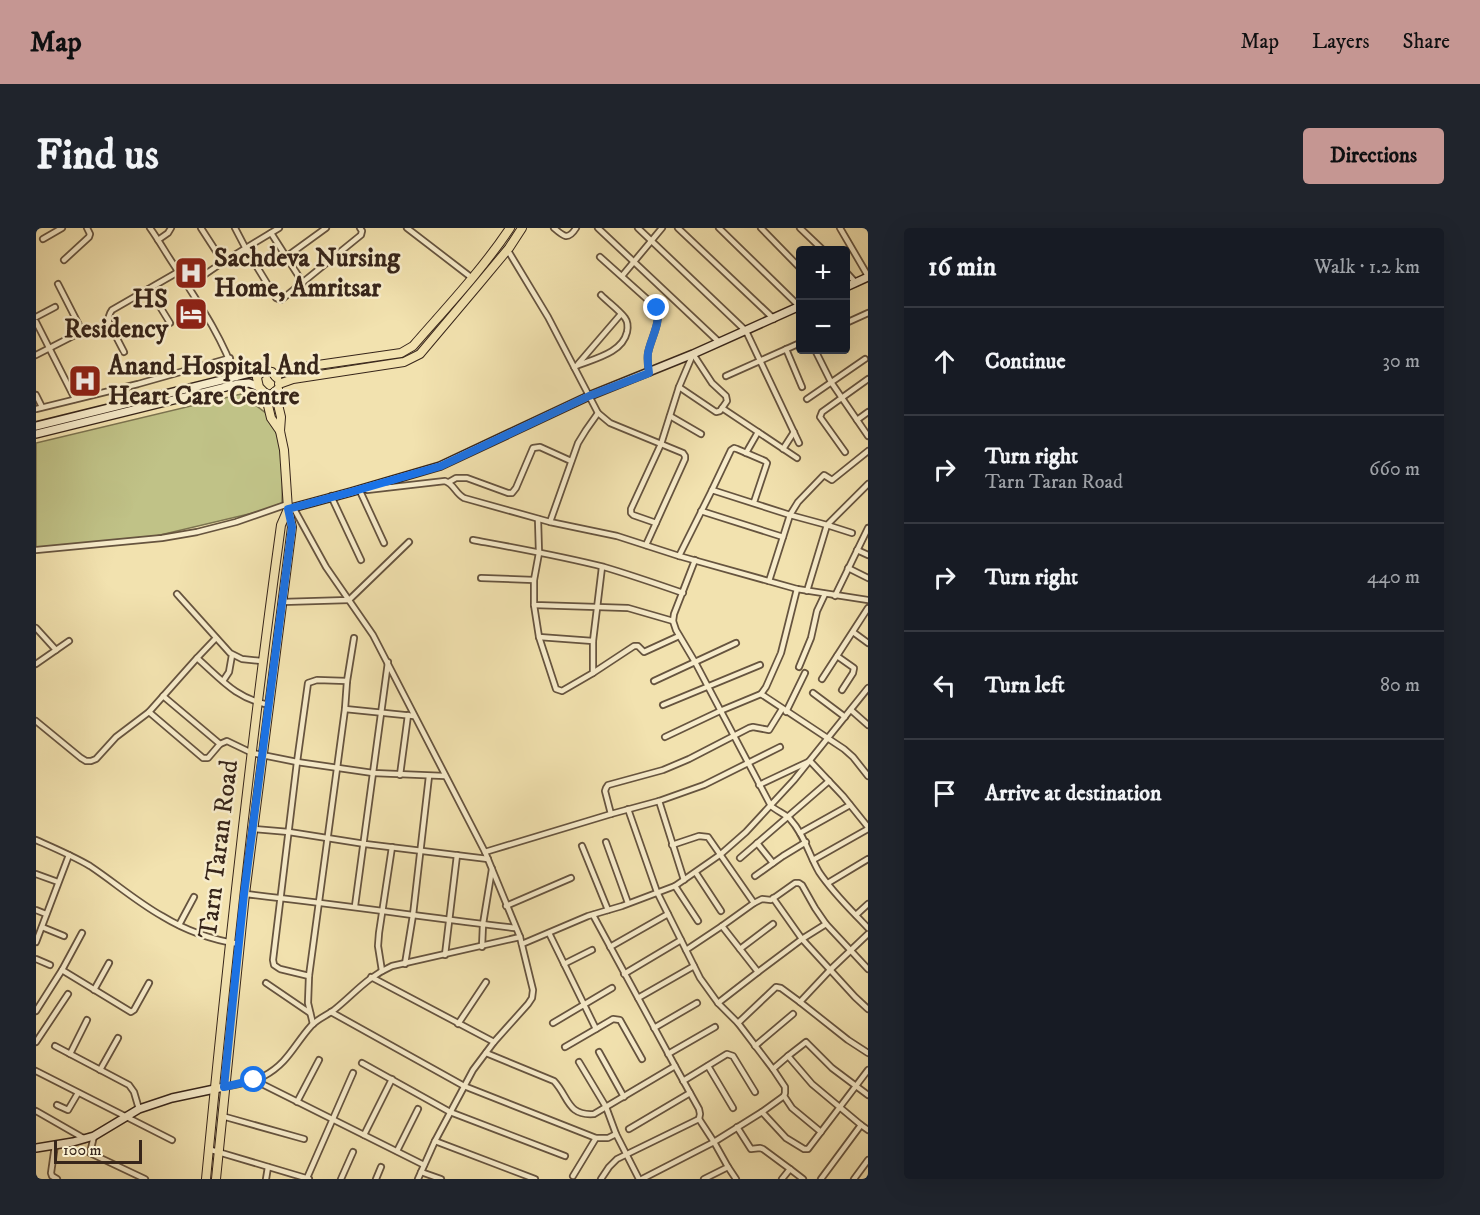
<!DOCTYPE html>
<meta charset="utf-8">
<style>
:root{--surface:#171b24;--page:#20242c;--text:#f1f3f6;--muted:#9ea1a6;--line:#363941;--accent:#c59692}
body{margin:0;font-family:"IM FELL DW Pica",serif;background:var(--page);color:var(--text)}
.controls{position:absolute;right:18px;top:18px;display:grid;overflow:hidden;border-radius:6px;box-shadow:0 6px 24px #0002}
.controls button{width:54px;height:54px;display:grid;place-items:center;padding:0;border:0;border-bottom:2px solid var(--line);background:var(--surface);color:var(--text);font:30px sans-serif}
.scale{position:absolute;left:18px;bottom:15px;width:88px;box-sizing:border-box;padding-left:6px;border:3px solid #37251a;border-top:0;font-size:16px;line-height:21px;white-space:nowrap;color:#37251a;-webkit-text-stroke:4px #f7eccb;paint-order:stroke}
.stop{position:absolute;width:18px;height:18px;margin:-14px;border:4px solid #1a73e8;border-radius:50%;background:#fff}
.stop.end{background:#1a73e8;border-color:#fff;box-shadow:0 2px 6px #0008}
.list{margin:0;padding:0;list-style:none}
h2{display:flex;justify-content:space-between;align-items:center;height:78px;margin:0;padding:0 24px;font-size:26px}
h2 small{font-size:20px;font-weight:400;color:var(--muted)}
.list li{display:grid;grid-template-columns:39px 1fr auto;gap:18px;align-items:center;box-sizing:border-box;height:108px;padding:0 24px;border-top:2px solid var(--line)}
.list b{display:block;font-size:22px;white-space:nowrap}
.list p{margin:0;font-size:20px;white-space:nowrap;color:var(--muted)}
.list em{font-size:20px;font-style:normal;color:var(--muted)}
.icon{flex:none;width:33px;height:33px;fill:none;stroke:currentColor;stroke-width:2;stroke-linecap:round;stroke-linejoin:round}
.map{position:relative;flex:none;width:832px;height:951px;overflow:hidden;border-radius:6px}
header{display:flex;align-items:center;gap:36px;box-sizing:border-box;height:84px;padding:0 30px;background:var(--accent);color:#111}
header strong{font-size:28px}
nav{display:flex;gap:33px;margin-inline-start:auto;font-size:21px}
.intro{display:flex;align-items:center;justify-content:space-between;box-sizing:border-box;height:144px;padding:0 36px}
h1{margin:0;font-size:42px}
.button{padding:15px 27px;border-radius:6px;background:var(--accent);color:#111;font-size:21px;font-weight:700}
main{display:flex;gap:36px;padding:0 36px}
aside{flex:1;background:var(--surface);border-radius:6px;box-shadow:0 6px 24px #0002}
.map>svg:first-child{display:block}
</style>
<header>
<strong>Map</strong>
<nav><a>Map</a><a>Layers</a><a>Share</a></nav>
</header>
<div class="intro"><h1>Find us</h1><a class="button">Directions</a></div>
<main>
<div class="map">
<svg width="832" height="951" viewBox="0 0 832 951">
<rect width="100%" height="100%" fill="#f2e2af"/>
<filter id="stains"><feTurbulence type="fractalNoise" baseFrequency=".00333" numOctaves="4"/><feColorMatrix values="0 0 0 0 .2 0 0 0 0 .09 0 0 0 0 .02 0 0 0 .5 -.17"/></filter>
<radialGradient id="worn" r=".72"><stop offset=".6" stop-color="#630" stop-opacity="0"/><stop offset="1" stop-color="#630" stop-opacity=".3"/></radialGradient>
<path fill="#c0c287" stroke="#7c7450" stroke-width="1.5" d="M205,166L235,189L247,220L246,278L120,308L0,322V215Z"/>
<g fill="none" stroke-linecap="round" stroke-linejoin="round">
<g stroke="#66543f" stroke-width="8">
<g id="street">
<path d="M114,0C124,14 132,29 142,43C164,77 187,111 200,150"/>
<path d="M165,0L187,34"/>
<path d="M199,0L210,21L240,70L245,72L325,7L326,3L324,0"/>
<path d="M371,0L436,50"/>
<path d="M518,0C527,8 532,13 540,0"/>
<path d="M562,0L683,114"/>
<path d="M602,0L710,103L763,215"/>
<path d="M642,0L738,91"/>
<path d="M683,0L763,78L764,83"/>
<path d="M725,0L764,40"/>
<path d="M764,0L787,22"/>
<path d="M804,0L832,48"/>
<path d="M235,5L267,55"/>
<path d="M7,11L26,0"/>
<path d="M122,12L132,5L135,0"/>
<path d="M471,21L512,89L562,185L574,195L647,225L649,228V231L610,317"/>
<path d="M250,29L290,0"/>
<path d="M564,29L621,80C625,95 615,110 612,125C611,132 612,138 613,145"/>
<path d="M28,32L53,9L54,6L51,0"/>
<path d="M810,44L820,55"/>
<path d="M586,48L626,0"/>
<path d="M152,58L187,34L243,0"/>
<path d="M113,61L134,95"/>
<path d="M0,89L19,79"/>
<path d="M0,94L39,171"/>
<path d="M810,95L832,85"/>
<path d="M750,121L766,159"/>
<path d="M779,122L795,154L832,208"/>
<path d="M88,124L73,95C72,90 73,86 76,82L142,44"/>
<path d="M0,127L41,106L43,104L44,99L22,56"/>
<path d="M542,136L585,86"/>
<path d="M538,139C556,131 586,126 591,104C592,99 592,94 589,90C583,82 573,75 565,67"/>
<path d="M690,148L764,115"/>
<path d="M643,159L680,184L684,183L691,173L690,168L676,155L657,126"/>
<path d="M0,167L6,179"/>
<path d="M771,171L829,131"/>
<path d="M686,180L761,230"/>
<path d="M0,181L102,156L194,130"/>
<path d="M634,188L665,206"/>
<path d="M821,192L832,184"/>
<path d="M747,221L758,204"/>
<path d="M809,224L784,189L786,184L832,151"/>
<path d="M710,225L722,204"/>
<path d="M413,254L420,250H431L472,265H476L480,260L497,220L504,219L535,233"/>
<path d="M331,262L409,253C418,256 419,265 428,270L514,294L581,308L643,328L761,361L832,372"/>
<path d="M676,262L695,222L698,220L701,221L729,233L731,235L718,274"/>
<path d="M324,263L348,315"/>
<path d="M295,268L325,332"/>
<path d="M257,279L290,339L337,407L449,624L484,709L497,762L496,770L492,776L458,814L437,842L399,913L382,951"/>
<path d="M665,283L747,309"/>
<path d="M502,291L503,325L498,352V377L592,380L637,393"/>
<path d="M514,294L542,215L550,202L562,185"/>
<path d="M620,295L597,287L595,285V281L625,216L643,159L657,126"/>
<path d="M437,312C480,320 525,328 568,339C595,347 621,356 647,365"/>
<path d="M0,322L126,310L161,304L200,294L252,276"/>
<path d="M821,322L832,327"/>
<path d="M643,328L676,262L754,287L791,297L832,256"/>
<path d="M659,332L638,386L637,393L640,402L659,434L735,578C741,583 749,586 754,591C768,606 773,627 783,644C797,665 815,682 832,700"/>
<path d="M812,340L832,350"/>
<path d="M445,350L498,352"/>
<path d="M733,353L754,287L762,274L787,248L788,247L796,252L832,223"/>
<path d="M771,363L791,297L816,305"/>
<path d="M141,366L194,425L206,431L226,433"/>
<path d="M799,368L832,300"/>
<path d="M246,374L313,372L373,314"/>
<path d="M498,377L503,409L520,461L526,463L557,445V413L566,339"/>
<path d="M0,400L20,422"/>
<path d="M817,404L832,415"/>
<path d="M503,409L557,413"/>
<path d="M801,428L818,440L817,445L806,462"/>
<path d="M161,430L180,410"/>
<path d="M0,436L33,413"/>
<path d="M763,439L775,410L781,383L789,366"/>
<path d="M557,445L598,418H602L608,424L643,408"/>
<path d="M786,451L832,380"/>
<path d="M187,453L193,444L196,427"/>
<path d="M618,453L700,415"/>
<path d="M777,465L809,489"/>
<path d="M725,466L808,521L817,529L832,548"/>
<path d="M127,468L184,516L191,513L216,525L261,534L337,545L409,548"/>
<path d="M627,477L724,437"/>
<path d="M309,481L378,488"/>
<path d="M815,482L832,497"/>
<path d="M113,484L167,530H172L184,516"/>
<path d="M750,484L769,445"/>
<path d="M0,493L45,530L50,533H55L60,531L80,509L113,484L161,430C185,451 199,470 233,477"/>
<path d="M629,509L684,483L725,466L730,459L745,425L761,361"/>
<path d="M364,547L372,487"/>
<path d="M723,557L774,533L807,568L832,599"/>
<path d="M623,573L648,652"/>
<path d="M592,581L621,664L664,750L682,775L702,795L737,841L749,859V865L748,868L756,880L785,904"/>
<path d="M575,586L623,573L668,557L744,519"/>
<path d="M217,601L253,604L329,616L452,631"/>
<path d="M764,605L814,577"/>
<path d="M0,612C18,620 37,628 54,638C78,654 101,674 126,688C149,702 177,712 203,716"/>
<path d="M570,614L592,675"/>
<path d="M721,615L737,635"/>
<path d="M636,617L663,608L672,609L718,675L686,698L722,744L766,711L790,696L832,741"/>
<path d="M546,618L572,682"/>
<path d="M449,624L575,586L569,563L570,560L572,557L627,542L653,531L713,500L717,499L733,502L746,481"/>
<path d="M704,630L793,553"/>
<path d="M777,632L832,601"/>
<path d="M660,645L685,683"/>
<path d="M0,646L22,654"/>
<path d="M719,648L747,628L770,614"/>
<path d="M792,655L832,631"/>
<path d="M639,658L662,693"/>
<path d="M209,666C299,676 389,689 479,700"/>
<path d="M737,670L766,711L819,769L832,781"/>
<path d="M718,675L726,671L735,672L759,655H763L766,657L779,680L790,696"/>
<path d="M319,678L352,434"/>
<path d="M470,678L535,650"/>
<path d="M0,682L10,686"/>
<path d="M820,687L832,676"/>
<path d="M143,697L158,669"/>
<path d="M6,699L28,708"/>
<path d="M513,705L560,801L577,791L584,792L606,831"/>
<path d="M832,706L794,742L764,774L812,812L832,825"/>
<path d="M0,714L33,627"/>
<path d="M486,716L552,688L586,678L639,658L685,626L710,604L758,552L832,460"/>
<path d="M446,719L447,696L456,641"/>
<path d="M574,719L632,686"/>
<path d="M704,721L737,696"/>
<path d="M650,722L686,698"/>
<path d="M409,727L421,627"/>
<path d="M0,731L14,737"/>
<path d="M369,736L377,687L393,548"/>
<path d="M528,736L556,722"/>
<path d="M26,742L95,784L98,782L113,755"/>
<path d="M346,743L342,718L343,705L356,619"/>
<path d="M588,746L645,712"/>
<path d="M273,748L244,741L238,737L237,732L261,534L272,455L281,452L311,453"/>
<path d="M335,749L458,814"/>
<path d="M230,755L274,785"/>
<path d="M58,762L73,735"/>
<path d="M602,770L658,738"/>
<path d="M682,775L722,744"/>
<path d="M0,783L26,742L46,705"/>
<path d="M295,784L428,858L560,910"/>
<path d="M517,795L576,760"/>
<path d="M702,795L740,759L745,760L764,774"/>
<path d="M277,796L272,775L273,748L309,481L311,453L318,410"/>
<path d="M422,796L450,754"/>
<path d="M618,800L661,775"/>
<path d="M0,814L32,766"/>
<path d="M19,818L93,857L98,864L103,881"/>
<path d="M719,818L757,786"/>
<path d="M529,819L560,801"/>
<path d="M563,824L588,869"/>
<path d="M450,825L518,853C533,869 531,888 558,886L639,838L557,687"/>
<path d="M34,826L51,792"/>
<path d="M632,826L679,799"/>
<path d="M752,828L770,814L796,840L832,867"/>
<path d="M543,834L570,879L580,906L603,951"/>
<path d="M326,835L414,884L529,928"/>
<path d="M639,838L663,881L664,886L663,891L678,914L726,884L750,910L768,921H772L832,842"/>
<path d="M672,838L697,880"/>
<path d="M737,841L752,828L776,856L825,897L785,951"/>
<path d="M64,842L82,810"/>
<path d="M0,843L136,912"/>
<path d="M218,852L388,937"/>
<path d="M647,853L691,826L697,828L719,864"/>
<path d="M188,859C202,856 216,855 228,848C252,835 258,817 275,798C281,791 290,788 298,782C318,766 331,749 356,738L484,709"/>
<path d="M261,874L283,832"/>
<path d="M21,877L32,882L42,865"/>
<path d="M0,883L49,911"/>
<path d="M726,884L748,868"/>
<path d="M186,888L268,911"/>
<path d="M825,897L832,902"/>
<path d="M701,899L715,921L724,920L727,921L754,941"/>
<path d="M593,901L654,865"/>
<path d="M328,907L356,851"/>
<path d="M58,908L54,925L109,951"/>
<path d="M399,913L499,951"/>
<path d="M19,917L15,945L16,948L21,951"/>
<path d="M172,921L273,951"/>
<path d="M361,923L382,881"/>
<path d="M692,939L700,951"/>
<path d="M385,944L405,951"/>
<path d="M537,948L560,910H572L580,906"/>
<path d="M271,950L317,845"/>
<path d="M230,951L232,939"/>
<path d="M305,951L317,924"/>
<path d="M340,951L345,939"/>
<path d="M565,951L573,939L581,931L663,891"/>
<path d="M606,951L678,914L692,939L668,951"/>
<path d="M746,951L754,941L767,951"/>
<path d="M818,951L832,932"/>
</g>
</g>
<g stroke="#37251a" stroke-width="10">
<g id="secondary">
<path d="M810,59L832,49"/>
<path d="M0,198L214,145L223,146"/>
<path d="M0,206L202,156L213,155L223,159"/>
<path d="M252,281L315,264L404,238L553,168L657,126L764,78"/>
<path d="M0,920L37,914L58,908L103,881L136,870L188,859"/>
</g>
</g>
<g stroke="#37251a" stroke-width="10">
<g id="primary">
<path d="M239,148L254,141L365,125L377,118C410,80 446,42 474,0"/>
<path d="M241,150L236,144L229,143L223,146L221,150L223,159L229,165L235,190L244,203"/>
<path d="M243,156L257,151L368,134L384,126L443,56L473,20L486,0"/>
<path d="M229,165L235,167L242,161"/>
<path d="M170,951C191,733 215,514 245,297L252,281"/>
<path d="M180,951L209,666L256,299L252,281L248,222L244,203L245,189L239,164"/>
</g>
</g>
<use href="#street" stroke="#f7eccb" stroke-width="4.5"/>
<use href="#secondary" stroke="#f7eccb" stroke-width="7"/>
<use href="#primary" stroke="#f2e2af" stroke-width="8"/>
</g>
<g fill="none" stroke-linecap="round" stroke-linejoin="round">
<path stroke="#1a73e8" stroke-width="8" d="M218,852L188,859L208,666L256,299L252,281L315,264L405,238L553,168L613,145C612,138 611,132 612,125C615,110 625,95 621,80"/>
</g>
<defs>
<g id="hospital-square" transform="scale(1.725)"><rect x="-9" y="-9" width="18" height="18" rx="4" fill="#8f2418" stroke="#f7eccb"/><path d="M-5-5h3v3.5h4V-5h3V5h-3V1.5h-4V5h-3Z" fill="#fff"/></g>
<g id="hotel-square" transform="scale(1.725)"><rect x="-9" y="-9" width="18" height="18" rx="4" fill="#8f2418" stroke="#f7eccb"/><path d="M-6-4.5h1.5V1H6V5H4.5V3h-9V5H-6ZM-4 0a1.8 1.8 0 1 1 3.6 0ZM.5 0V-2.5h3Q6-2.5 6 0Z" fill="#fff"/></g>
</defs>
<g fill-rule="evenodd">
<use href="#hospital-square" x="155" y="45"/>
<use href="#hotel-square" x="155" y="86"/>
<use href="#hospital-square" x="49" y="153"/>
</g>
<g text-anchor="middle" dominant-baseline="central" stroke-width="5" stroke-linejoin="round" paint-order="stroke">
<g font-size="26" font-weight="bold" fill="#37251a" stroke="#f7eccb" text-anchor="start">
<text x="178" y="30">Sachdeva Nursing<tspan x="178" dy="30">Home, Amritsar</tspan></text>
<text x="132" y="71" text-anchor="end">HS<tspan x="132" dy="30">Residency</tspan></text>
<text x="72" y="138">Anand Hospital And<tspan x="72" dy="30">Heart Care Centre</tspan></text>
</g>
<g font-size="26" fill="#37251a" stroke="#f7eccb">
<text transform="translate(183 621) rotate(-83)">Tarn Taran Road</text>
</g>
</g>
<rect width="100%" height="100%" filter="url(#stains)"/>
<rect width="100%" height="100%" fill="url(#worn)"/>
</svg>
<div class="controls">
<button>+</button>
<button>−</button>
</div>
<div class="scale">100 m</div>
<div class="stop" style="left:218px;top:852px"></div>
<div class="stop end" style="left:621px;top:80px"></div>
</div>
<aside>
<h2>16 min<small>Walk · 1.2 km</small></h2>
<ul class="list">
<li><svg class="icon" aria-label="ahead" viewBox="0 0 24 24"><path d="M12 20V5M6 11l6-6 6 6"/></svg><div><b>Continue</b></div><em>30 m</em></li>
<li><svg class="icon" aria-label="right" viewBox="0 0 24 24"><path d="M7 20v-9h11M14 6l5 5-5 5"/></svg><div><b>Turn right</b><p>Tarn Taran Road</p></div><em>660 m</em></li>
<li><svg class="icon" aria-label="right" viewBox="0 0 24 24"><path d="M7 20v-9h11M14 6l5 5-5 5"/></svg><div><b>Turn right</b></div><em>440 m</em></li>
<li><svg class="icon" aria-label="left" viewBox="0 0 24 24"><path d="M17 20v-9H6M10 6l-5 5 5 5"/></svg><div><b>Turn left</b></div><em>80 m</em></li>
<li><svg class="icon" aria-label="arrive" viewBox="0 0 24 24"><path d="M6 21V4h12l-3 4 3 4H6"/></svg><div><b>Arrive at destination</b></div></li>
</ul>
</aside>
</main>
